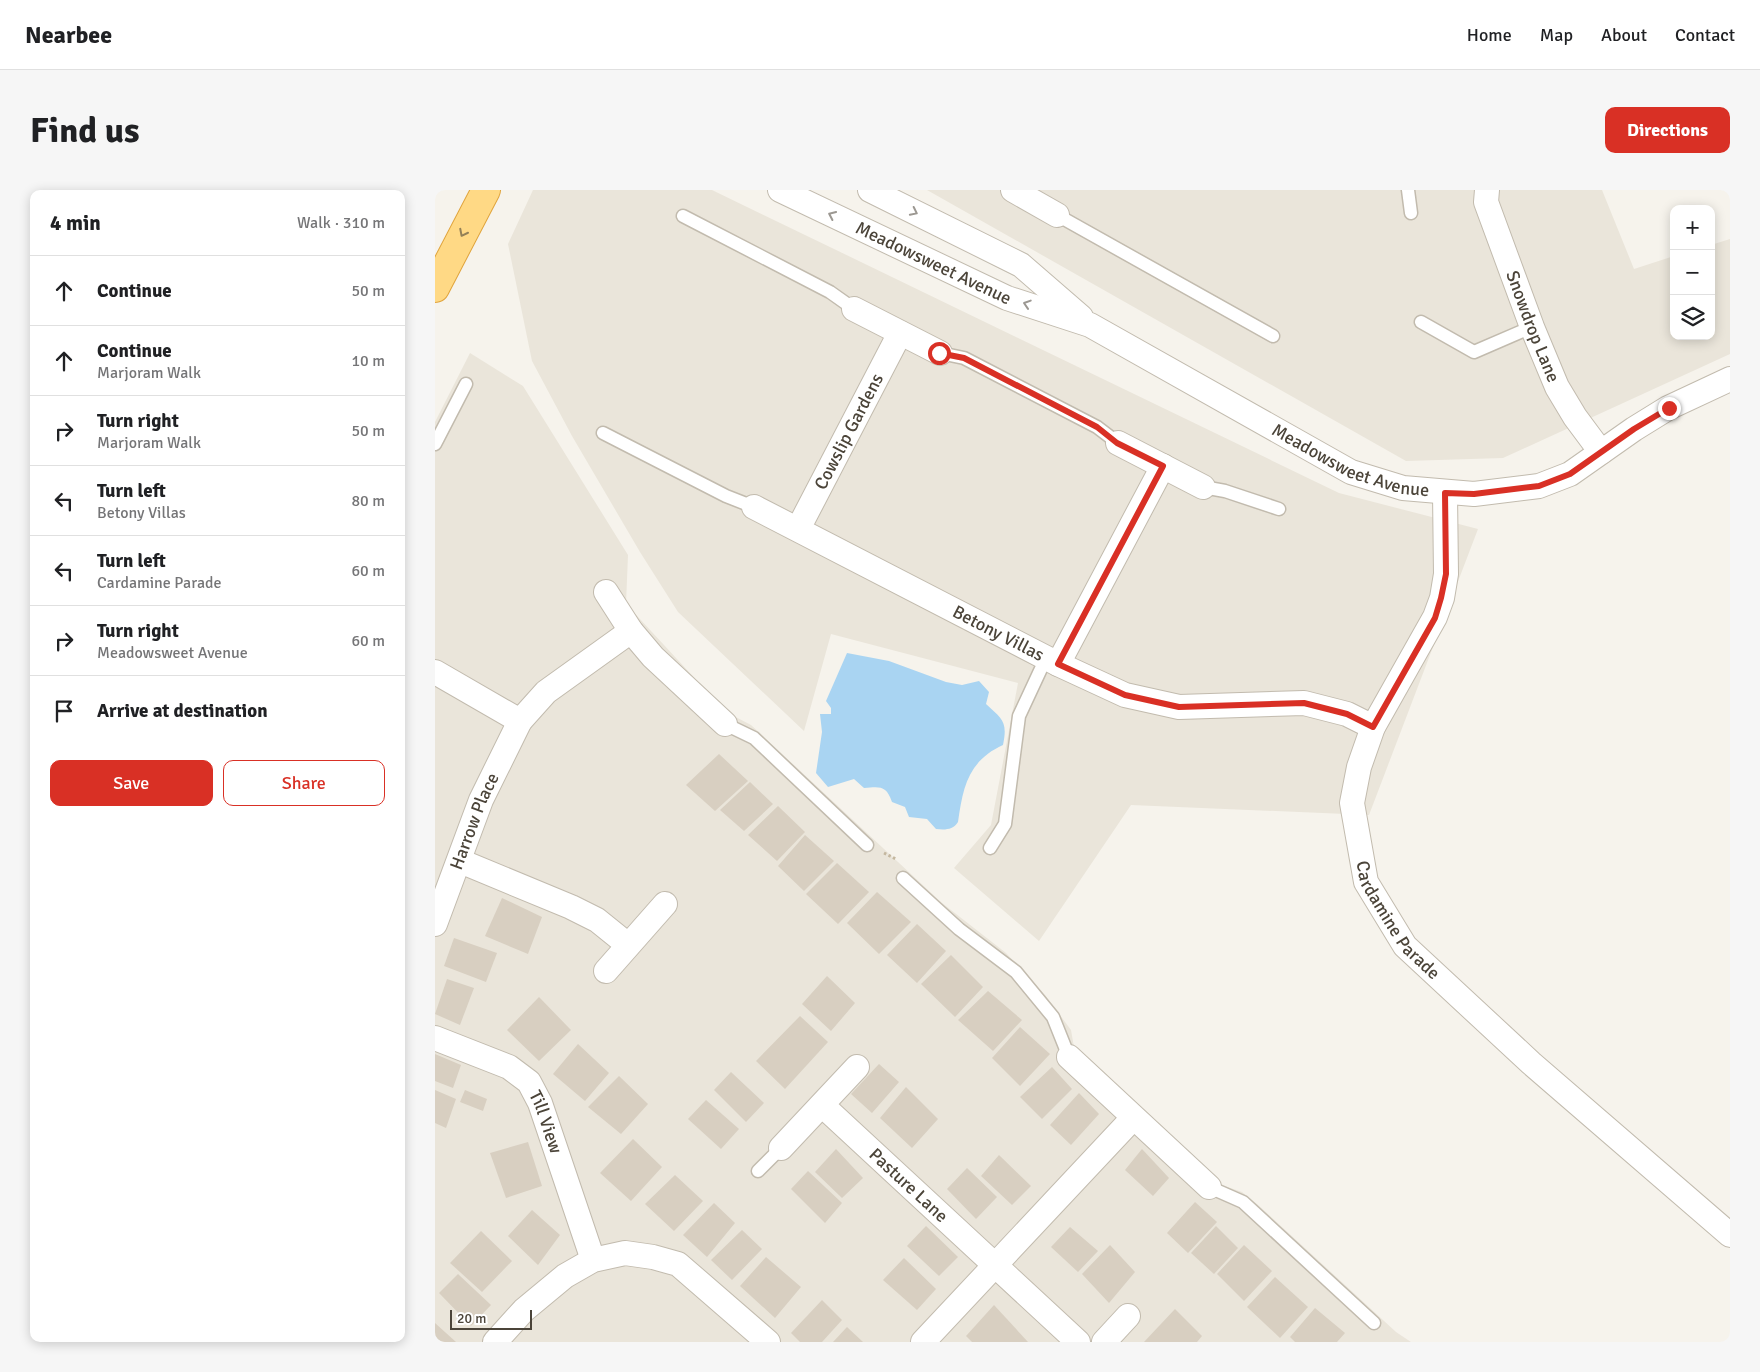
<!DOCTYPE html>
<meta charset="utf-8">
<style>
:root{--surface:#fff;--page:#f6f6f6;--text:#202124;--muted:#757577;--line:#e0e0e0;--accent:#d93025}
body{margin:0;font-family:Signika,sans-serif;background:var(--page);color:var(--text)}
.controls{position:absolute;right:15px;top:15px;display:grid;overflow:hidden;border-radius:10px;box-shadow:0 2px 12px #0003}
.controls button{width:45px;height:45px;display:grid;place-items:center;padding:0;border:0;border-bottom:1px solid var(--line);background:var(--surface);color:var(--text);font:25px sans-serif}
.scale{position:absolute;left:15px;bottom:12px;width:82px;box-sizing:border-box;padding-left:5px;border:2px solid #4b4439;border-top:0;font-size:14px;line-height:18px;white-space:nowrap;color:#4b4439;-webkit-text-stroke:4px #fff;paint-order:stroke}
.stop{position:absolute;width:15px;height:15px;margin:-11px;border:4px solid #d93025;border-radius:50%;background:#fff}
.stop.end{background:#d93025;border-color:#fff;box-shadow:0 1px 5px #0008}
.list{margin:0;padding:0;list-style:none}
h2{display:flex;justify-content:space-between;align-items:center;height:65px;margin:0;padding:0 20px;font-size:21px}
h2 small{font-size:16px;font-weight:400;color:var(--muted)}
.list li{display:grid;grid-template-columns:32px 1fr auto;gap:15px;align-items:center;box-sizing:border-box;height:70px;padding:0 20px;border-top:1px solid var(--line)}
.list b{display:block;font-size:19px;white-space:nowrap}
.list p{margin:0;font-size:16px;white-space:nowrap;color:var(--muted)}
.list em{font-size:16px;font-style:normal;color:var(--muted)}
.actions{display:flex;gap:10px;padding:15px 20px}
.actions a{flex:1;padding:11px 0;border:1px solid var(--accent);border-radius:10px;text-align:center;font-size:18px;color:var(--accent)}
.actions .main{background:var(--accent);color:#fff}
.icon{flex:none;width:28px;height:28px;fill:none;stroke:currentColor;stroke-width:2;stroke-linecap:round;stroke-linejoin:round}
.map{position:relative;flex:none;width:1295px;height:1152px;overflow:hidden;border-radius:10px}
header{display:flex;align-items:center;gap:30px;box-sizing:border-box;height:70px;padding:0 25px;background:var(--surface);border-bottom:1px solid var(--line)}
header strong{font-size:24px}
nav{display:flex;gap:28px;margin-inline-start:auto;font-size:18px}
.intro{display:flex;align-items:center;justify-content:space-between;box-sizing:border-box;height:120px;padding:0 30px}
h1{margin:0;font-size:35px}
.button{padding:12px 22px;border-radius:10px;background:var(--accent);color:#fff;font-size:18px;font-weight:700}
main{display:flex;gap:30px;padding:0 30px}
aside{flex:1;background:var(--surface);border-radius:10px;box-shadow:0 2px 12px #0003}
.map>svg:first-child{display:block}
</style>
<header>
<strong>Nearbee</strong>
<nav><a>Home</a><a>Map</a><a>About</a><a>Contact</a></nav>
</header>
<div class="intro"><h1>Find us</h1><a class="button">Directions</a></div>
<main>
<aside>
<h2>4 min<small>Walk · 310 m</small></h2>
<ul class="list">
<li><svg class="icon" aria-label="ahead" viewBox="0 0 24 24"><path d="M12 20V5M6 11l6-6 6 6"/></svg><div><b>Continue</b></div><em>50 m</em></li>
<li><svg class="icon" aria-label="ahead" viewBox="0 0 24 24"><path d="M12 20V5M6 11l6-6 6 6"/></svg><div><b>Continue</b><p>Marjoram Walk</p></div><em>10 m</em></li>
<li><svg class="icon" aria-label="right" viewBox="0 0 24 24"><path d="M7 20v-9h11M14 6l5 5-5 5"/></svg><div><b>Turn right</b><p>Marjoram Walk</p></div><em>50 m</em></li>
<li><svg class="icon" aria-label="left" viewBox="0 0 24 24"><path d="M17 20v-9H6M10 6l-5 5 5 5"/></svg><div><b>Turn left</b><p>Betony Villas</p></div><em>80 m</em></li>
<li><svg class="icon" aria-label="left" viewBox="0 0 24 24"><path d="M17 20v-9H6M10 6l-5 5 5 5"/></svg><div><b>Turn left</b><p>Cardamine Parade</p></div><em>60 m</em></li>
<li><svg class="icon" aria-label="right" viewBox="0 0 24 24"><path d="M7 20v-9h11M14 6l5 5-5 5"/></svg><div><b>Turn right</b><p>Meadowsweet Avenue</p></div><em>60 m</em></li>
<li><svg class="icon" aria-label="arrive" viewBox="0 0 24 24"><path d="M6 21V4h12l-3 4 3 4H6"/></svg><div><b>Arrive at destination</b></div></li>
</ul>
<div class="actions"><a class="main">Save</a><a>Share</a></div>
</aside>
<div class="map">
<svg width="1295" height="1152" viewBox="0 0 1295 1152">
<rect width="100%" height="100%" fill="#f6f3ec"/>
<g fill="#eae5da">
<path d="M98,0H277L904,303L1043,339L934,625L696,615L604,751L519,678L556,635L583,493L396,444L369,541L243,422L205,362L137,246L97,171L73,54Z"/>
<path d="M492,0H1167L1199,79L1239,66V146H1276V55L1295,49V164L1068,268L971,271Z"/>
<path d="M35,163L88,196L193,365L191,414L291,522L316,535L507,713L571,763L610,805L636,840L640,863L781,993L807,1002L822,1014L961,1142L976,1152H0V232Z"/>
</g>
<path fill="#a9d4f2" d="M412,463L454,471L511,492L527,495L544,491L554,502L551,514C567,529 573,531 568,555C533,571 528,597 523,632C518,640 510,640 501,639L492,629L474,627L470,617L457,612C451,595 445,597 429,598L419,589L393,597L381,583L387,542L385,524H396V518L391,511Z"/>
<g fill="#d8cfc1">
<path d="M284,564L313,591L280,621L251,595Z"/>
<path d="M315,592L338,614L309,641L285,620Z"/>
<path d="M343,616L370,642L342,671L313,645Z"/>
<path d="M370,645L399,671L369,701L343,676Z"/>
<path d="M402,673L434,702L403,734L371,704Z"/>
<path d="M442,702L476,732L444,764L412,733Z"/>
<path d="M67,708L107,727L93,764L50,746Z"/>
<path d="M482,734L511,761L482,793L452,765Z"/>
<path d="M19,748L62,763L51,792L9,776Z"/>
<path d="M516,765L548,797L520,827L486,794Z"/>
<path d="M392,786L420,813L396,841L367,814Z"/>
<path d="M12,789L39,798L25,835L0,824Z"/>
<path d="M553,801L587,830L558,861L523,830Z"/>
<path d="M104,807L136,840L104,871L72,840Z"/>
<path d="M365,826L393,852L350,899L321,871Z"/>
<path d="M585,837L615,864L585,896L557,868Z"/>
<path d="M143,854L174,883L150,911L118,884Z"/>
<path d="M0,864L26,875L18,898L0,891Z"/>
<path d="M444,874L464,892L437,923L416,904Z"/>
<path d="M617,877L637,899L607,929L585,907Z"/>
<path d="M296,882L329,913L311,932L279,900Z"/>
<path d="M184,886L213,914L186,944L153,917Z"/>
<path d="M471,897L503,929L477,958L445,928Z"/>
<path d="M0,900L21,909L11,938L0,933Z"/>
<path d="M30,900L52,909L48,921L25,912Z"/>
<path d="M644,903L664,924L636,955L615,935Z"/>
<path d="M271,910L304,939L286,959L253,929Z"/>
<path d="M198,949L227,977L196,1011L165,983Z"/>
<path d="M93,952L107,996L71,1008L55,963Z"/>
<path d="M401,959L428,988L407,1008L380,982Z"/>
<path d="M707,959L734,988L718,1006L690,980Z"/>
<path d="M564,965L596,996L577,1015L546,986Z"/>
<path d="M532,978L562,1007L541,1029L512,999Z"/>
<path d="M373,981L407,1013L390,1033L356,999Z"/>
<path d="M240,985L268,1011L239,1041L210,1014Z"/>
<path d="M760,1012L782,1032L753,1063L732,1043Z"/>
<path d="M279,1013L300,1033L272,1067L248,1045Z"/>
<path d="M97,1020L125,1045L103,1075L73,1046Z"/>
<path d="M491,1036L523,1067L504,1086L472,1056Z"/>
<path d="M781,1036L803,1058L779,1084L756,1063Z"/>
<path d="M635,1037L663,1061L643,1082L616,1057Z"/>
<path d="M307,1040L327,1059L297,1090L276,1070Z"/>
<path d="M46,1041L77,1071L47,1102L15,1073Z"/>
<path d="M675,1055L700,1082L674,1113L647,1084Z"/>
<path d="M809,1055L837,1081L809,1111L782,1084Z"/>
<path d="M331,1067L366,1097L340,1128L305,1096Z"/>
<path d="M469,1068L501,1099L482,1120L448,1090Z"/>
<path d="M23,1084L56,1115L36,1136L4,1103Z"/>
<path d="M840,1087L873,1117L845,1148L812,1117Z"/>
<path d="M387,1110L407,1130L387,1152H365L356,1143Z"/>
<path d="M559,1115L593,1152H537L531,1146Z"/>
<path d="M880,1118L910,1143L902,1152H860L855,1147Z"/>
<path d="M740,1119L767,1146L762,1152H709Z"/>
<path d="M0,1133L21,1152H0Z"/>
<path d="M412,1137L428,1152H398Z"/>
</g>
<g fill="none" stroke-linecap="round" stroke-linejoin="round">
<g stroke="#c2bbae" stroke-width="15">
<g id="service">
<path d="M973,0L976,23"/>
<path d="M622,25L838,146"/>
<path d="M248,26L395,102L419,119"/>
<path d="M986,132L1039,162L1097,137"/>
<path d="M505,163L529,168L662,237L683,253"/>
<path d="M168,243L291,306L319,317"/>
<path d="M0,254L31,194"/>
<path d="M768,297L790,301L844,319"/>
<path d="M290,534L319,548L432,655"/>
<path d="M555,658L570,634L584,526L611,468"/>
<path d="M468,688L524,739L581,782L618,827L634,867"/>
<path d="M323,981L346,958"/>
<path d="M774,997L808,1012L939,1133"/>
</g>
</g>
<g stroke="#c2bbae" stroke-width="26">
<g id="minor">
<path id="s1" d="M345,0L572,108L655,135L916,282L968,298L1039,304L1104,296L1135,284L1199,239L1233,218L1295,189"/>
<path d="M435,0L586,75L646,127"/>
<path d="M578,0L622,25"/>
<path id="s2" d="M1052,0L1051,12L1097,137L1122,197L1140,227L1166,262"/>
<path d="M419,119L505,163"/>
<path d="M683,253L768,297"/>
<path id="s3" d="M1010,303L1011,384L1007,408L1000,427L938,537L924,577L917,613L931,692L970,756L1096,873L1295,1045"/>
<path id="s4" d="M319,317L623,474L690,505L744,517L869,513L912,524L938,537"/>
<path id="s5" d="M363,339L465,143"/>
<path d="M171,402L196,441L218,467L290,534"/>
<path d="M623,474L728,276"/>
<path d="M0,482L85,531"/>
<path d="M25,671L136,717L162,730L193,755"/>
<path id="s6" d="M0,734L46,610L85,531L111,502L196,441"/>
<path d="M171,781L230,714"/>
<path id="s7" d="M0,848L74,877L94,892L105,913L158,1070"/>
<path d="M634,867L774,997"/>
<path id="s8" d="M387,915L643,1152"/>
<path d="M346,958L422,877"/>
<path d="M60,1152L89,1120L130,1086L158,1070L190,1063L218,1067L243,1074L333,1152"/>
<path d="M488,1152L698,928"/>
<path d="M669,1152L693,1126"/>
</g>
</g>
<g stroke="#e0a43c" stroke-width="30">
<path id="trunk" d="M0,98L51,0"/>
</g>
<path stroke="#c4b79f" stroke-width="3" stroke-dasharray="2.5 2.5" stroke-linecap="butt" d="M449,663L461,669"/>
<use href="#service" stroke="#fff" stroke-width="12"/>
<use href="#minor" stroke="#fff" stroke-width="24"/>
<use href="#trunk" stroke="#ffd985" stroke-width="28"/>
</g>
<defs><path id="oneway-chevron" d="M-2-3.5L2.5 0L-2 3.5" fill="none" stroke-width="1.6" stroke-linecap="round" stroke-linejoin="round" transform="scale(1.25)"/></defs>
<g stroke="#9c9892">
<use href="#oneway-chevron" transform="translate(479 22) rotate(26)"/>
<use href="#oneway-chevron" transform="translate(397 25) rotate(-155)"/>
<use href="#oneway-chevron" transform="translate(592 114) rotate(-162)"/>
</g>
<use stroke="#938057" href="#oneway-chevron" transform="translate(28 43) rotate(117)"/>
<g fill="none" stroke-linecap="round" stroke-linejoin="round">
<path stroke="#d93025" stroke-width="6" d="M504,163L529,168L662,237L682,253L728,276L623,474L690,505L744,517L869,513L912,524L938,537L1000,428L1006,408L1011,384L1010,303L1039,304L1104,296L1135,284L1199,239L1234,218"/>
</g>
<g text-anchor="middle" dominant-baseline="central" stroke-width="4" stroke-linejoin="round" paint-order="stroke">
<g font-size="18" fill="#4b4439" stroke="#fff">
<text stroke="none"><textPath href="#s1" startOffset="170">Meadowsweet Avenue</textPath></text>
<text stroke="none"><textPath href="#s2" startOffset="145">Snowdrop Lane</textPath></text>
<text stroke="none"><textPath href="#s5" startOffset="110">Cowslip Gardens</textPath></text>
<text stroke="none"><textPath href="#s1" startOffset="634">Meadowsweet Avenue</textPath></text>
<text stroke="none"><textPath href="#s4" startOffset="275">Betony Villas</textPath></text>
<text stroke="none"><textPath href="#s6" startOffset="110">Harrow Place</textPath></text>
<text stroke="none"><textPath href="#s3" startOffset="460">Cardamine Parade</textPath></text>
<text stroke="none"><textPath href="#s7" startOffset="148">Till View</textPath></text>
<text stroke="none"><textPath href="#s8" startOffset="118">Pasture Lane</textPath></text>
</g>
</g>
</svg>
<div class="controls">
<button>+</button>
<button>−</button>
<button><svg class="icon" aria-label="layers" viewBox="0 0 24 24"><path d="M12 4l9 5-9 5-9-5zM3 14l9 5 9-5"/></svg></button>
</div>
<div class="scale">20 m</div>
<div class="stop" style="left:504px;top:163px"></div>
<div class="stop end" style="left:1234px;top:218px"></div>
</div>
</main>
